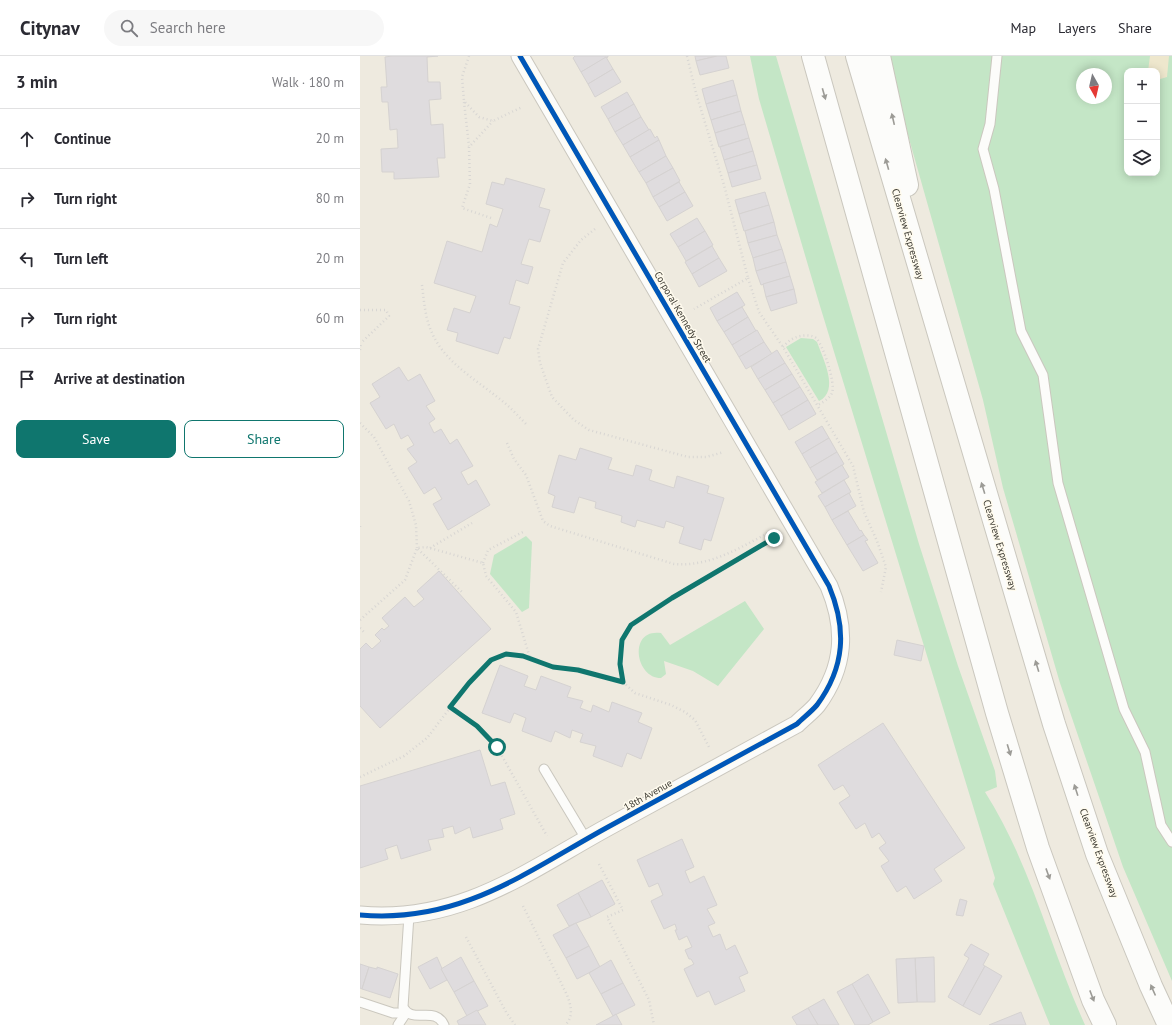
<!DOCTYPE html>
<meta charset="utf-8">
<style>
:root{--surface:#fff;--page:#f7f7f7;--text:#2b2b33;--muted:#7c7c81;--line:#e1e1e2;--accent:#0f766e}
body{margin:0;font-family:"PT Sans",sans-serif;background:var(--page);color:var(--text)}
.controls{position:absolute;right:12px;top:12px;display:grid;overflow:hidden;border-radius:8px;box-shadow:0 2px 10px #0003}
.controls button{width:36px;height:36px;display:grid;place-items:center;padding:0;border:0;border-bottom:1px solid var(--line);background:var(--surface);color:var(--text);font:20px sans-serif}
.compass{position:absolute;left:716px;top:12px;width:36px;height:36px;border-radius:50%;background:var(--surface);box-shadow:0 2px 10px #0003;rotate:172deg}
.stop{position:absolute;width:12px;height:12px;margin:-9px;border:3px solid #0f766e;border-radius:50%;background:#fff}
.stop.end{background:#0f766e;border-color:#fff;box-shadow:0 1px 4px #0008}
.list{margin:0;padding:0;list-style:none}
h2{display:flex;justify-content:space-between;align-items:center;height:52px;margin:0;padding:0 16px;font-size:17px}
h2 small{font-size:13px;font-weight:400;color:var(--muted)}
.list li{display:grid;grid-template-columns:26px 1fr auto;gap:12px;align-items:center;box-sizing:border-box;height:60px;padding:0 16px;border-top:1px solid var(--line)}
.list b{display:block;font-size:15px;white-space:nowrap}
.list em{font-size:13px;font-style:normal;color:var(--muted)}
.actions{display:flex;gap:8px;padding:12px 16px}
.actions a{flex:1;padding:9px 0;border:1px solid var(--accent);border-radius:8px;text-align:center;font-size:14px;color:var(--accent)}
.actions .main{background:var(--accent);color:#fff}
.icon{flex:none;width:22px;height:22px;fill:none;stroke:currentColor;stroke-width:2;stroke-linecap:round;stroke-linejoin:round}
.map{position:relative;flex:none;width:812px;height:969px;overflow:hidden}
header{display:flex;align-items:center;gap:24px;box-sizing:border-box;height:56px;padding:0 20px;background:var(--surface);border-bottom:1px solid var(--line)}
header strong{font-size:19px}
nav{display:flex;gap:22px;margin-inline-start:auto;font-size:14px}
.search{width:280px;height:36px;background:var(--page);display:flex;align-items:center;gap:10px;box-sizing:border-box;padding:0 14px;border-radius:22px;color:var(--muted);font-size:15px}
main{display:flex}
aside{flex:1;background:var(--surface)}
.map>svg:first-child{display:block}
</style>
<header>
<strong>Citynav</strong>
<div class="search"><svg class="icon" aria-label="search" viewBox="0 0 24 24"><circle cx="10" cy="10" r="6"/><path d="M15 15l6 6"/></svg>Search here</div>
<nav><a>Map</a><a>Layers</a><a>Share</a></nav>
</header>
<main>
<aside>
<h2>3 min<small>Walk · 180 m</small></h2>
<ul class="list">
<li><svg class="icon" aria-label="ahead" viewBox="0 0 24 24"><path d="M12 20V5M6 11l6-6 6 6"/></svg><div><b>Continue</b></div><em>20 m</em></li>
<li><svg class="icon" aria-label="right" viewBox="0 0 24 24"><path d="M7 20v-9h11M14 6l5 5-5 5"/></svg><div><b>Turn right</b></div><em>80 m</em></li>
<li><svg class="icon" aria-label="left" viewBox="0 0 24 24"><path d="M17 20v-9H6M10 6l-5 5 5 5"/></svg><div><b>Turn left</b></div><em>20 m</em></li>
<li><svg class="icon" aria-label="right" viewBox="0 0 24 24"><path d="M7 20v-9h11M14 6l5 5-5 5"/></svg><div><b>Turn right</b></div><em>60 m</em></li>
<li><svg class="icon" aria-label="arrive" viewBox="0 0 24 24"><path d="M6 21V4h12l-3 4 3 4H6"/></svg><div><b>Arrive at destination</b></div></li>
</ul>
<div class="actions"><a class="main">Save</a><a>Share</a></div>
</aside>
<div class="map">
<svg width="812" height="969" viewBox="0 0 812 969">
<rect width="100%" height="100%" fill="#eeeadf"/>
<g fill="#c4e6c6" fill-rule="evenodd">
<path d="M390,0H416L559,488L598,610L635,715L637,731L625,736C671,808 690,892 725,969H690L633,828L635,822L460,250L399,43Z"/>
<path d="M528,0H812V925L763,811L700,627L643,432L623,344L531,19ZM767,15H797V117H767ZM722,18H746V42H722Z"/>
<path d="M441,282L453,283L457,286C463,303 480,335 459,345L426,291Z"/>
<path d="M166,480L172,486L169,552L162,556L130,518L134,499Z"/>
<path d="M385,545L404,573L358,630L333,615L304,605L306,618L301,622C275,622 268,572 301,577L310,589Z"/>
</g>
<path fill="#eee7cd" d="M790,0H809L807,21L797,24V15H788Z"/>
<g fill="#dfdcde" stroke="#d5d2d1">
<path d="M32,0H78L67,1L68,26H80L81,43L69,44L71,69L83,68L85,102H77L79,121L34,123V116H22L21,93L38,92L37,73L30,74L28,46H22L21,31H27L25,1Z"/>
<path d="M215,0H248V1L221,16L213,2Z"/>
<path d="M335,0H357L336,5Z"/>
<path d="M357,0H366L369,12L340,19L336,5Z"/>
<path d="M246,1L253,13L228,28L221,16Z"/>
<path d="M253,13L261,26L235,41L228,28Z"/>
<path d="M373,24L377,39L346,48L342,33Z"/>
<path d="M267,36L274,48L248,63L241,51Z"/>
<path d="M377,39L381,55L351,64L346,48Z"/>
<path d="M274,48L281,61L255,76L248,63Z"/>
<path d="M381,55L385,68L355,77L351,64Z"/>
<path d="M281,61L289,74L263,89L255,76Z"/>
<path d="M385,68L389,82L359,91L355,77Z"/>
<path d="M290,73L295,82L297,80L299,84L270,101L263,89Z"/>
<path d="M389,82L393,95L364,104L360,91Z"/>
<path d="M299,84L306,100L279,116L270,101Z"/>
<path d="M393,95L397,109L368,117L364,104Z"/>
<path d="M306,100L313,112L286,127L279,116Z"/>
<path d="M397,109L401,123L372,131L368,117Z"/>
<path d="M313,112L320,125L293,141L286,127Z"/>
<path d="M146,122L185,133L179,151L190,154L180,186L169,183L161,208L173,211L168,228L156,224L149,248L160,251L150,283L144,281L138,298L96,285L98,277L87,274L94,252L110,257L116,240L74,227L87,185L122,196L130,168L137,171L143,153L126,148L132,126L144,129Z"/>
<path d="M319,126L325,136L299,151L293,141Z"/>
<path d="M325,136L333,150L307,165L299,151Z"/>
<path d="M405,136L409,149L379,158L375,144Z"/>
<path d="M409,149L414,166L384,175L379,158Z"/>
<path d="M337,162L345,175L318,191L310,178Z"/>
<path d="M414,166L417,179L388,187L385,175Z"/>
<path d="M345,175L353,189L326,205L318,191Z"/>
<path d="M417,179L422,193L393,202L388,187Z"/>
<path d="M352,190L359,202L332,218L325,206Z"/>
<path d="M422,193L426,206L396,215L393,202Z"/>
<path d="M359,202L367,215L339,231L332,218Z"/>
<path d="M426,206L430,220L401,229L396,215Z"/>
<path d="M430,220L434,233L406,241L403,228Z"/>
<path d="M434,233L437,247L411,255L406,241Z"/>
<path d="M377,236L385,249L357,265L350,252Z"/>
<path d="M382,251L388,261L364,276L357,265Z"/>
<path d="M388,261L396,275L372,289L364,276Z"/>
<path d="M397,274L404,286L379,301L372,289Z"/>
<path d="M404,286L412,298L386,313L379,301Z"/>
<path d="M417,294L425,307L398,323L391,311Z"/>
<path d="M425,307L432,318L405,334L398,323Z"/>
<path d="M39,311L48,325L60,318L75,345L66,350L75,363L69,367L74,377L81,373L90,388L97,383L113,410L101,416L108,429L116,424L130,449L88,474L73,448L82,443L75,431L64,438L48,412L57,406L47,393L54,389L48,379L41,383L34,368L26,373L10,347L20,341L12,328Z"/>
<path d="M432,318L440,331L413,347L405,334Z"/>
<path d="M440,331L448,344L421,360L413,347Z"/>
<path d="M448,344L456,358L429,374L421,360Z"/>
<path d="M462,370L469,382L442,398L435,386Z"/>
<path d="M469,382L477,396L450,412L442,398Z"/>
<path d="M220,392L252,402L248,413L273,420L276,409L292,414L289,424L314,432L317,420L349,430L347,437L364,442L351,485L344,483L341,494L319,487L324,471L306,465L304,472L277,464L275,471L261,466L262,460L235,452L236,446L219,441L214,457L192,451L195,440L188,437L199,399L216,404Z"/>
<path d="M477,396L484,408L457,424L450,412Z"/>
<path d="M482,409L489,421L462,437L455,426Z"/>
<path d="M484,424L491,436L465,451L458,440Z"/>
<path d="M489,437L496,450L472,464L465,451Z"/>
<path d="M488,455L500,475L501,474L504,479L487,489L472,464Z"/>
<path d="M504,479L508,484L505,485L518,507L503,515L487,489Z"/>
<path d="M79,515L131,573L20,672L0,650V593L6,587L12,593L21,585L15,579L22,572L24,574L29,570L22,562L45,541L54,551L64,543L57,535Z"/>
<path d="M537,584L564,590L561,605L534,599Z"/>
<path d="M140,609L168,620L164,630L176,634L181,620L211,631L207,641L223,645L220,652L231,656L233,649L249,656L252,646L282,657L278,666L292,672L281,703L267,697L262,711L233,700L236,690L220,686L223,678L212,674L210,682L195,675L191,686L162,675L166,662L154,657L150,667L122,657Z"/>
<path d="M523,667L605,792L574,813L582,825L554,843L546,830L537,836L521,810L529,805L519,792L526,787L519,777L512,782L505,767L496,773L479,747L490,740L483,729L474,734L458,709Z"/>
<path d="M120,694L131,730L145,726L155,758L140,763L143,773L113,782L110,771L95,778L93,770L82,773L84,781L68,784L71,794L41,803L37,789L25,793L28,803L0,812V730Z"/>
<path d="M322,783L334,811L325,815L330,827L344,820L357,849L347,853L355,867L348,870L353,881L360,878L366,894L375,889L388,917L379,921L385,935L355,949L349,935L337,941L324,913L334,908L331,903H329L325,894L332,891L327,880L319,884L315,874H317L315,868L304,873L291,845L303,839L298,827L289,831L277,804Z"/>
<path d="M242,824L255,848L231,861L218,837Z"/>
<path d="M218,837L231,861L209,870L197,849Z"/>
<path d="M600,843L607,845L603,860L596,859Z"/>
<path d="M216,867L229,890L206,902L193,879Z"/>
<path d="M611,888L629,898L623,909L625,910L603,950L588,941L609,902L604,899Z"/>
<path d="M229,890L240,911L217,923L206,902Z"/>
<path d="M77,901L87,924L70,933L58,911Z"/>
<path d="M101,901L114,925L94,936L81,913Z"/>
<path d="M574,901L575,946H557L555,902Z"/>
<path d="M555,902L557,946L538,947L536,903Z"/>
<path d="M251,904L263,927L241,938L229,917Z"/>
<path d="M0,908L9,911L2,933L0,932Z"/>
<path d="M625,910L642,920L620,959L603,950Z"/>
<path d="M9,911L17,913V911L38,918L30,942L2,933Z"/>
<path d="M508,918L530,957L513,966L492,928Z"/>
<path d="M114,925L128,950L107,960L94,936Z"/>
<path d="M263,927L275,949L253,960L241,938Z"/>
<path d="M492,928L513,966L508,969H495L477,936Z"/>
<path d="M464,943L479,969H458L448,952Z"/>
<path d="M448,952L458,969H437L432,961Z"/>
<path d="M117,954L126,969H99L97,965Z"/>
<path d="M661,956L666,969H629Z"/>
<path d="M256,958L262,969H236L253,960Z"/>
</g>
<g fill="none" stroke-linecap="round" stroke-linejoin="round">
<g stroke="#cac7be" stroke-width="11">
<g id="service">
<path d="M637,0L630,68L623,93L634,133L661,275L683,319L698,427L764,653L785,696L801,769L812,786"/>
<path d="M184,713L226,783"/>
<path d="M49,859L43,951C52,969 75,949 84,969"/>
<path d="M0,946L33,957H46"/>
<path d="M38,969L46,957"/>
</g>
</g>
<g stroke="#cac7be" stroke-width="19">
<path id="minor" d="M0,859C100,868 166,816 248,771C311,736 374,702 437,668C443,662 451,656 457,649C485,611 487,573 469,530L160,0"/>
</g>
<g stroke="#cac7be" stroke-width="24">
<g id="motorway">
<path d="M453,0L637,657L678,792L733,944L745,969"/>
<path d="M497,0L694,668L737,798L791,930L809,969"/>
<path d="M519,0L547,129"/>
</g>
</g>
<g stroke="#d8d6d3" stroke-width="2.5" stroke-dasharray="1 3" stroke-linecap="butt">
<path d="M109,0L102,21L104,45L119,61L133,65L162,51"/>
<path d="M327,0L336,37L364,129L388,222L334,253"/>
<path d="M104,46L109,90"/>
<path d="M131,162L102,152L110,128L109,91L133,65"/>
<path d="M235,173L221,184L203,207L178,293L180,307L192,341L214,364L229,374L328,401H346L364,396"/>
<path d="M388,222L399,256L423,291L493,410L504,456L517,485L526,511L521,536"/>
<path d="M62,229C64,245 65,262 72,277C86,309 122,327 147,349C154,355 160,362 167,369"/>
<path d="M0,254H26L29,260L1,287"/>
<path d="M423,291C428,285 434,281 441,280C446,279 452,279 456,282C463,288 476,328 472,337C469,343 463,346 458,349"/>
<path d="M0,294L1,286"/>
<path d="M0,367L14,381L49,445L56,469L57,492"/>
<path d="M147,387L154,403L166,419L183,465L190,470L314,508C350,511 379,492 410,476"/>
<path d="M0,470V472"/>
<path d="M70,492L112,467"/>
<path d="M58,493L103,537"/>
<path d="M123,507L128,494L163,476"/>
<path d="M0,564L45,524L57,492L66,491L123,507L126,520L156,556L170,602"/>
<path d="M0,572L5,577"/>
<path d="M263,626L275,637L311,649L325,656L335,664L349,691"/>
<path d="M90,651L117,670L137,691L187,780"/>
<path d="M0,721L44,700L67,682L109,627L131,604L146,598L163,600L193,611L218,614L263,626L260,608L262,584L271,569L312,542L414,482"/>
<path d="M239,808L263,854L247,861L289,944L294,969"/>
<path d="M163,850L207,939C211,949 214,961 205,969"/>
<path d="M106,881L146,956L155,969"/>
</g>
<use href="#service" stroke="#fcfcfa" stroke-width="9"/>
<use href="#minor" stroke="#fcfcfa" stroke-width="17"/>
<use href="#motorway" stroke="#fcfcfa" stroke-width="22"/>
<g stroke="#fffbee" stroke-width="8">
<path id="cycleway" d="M0,859C100,868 166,816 248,771C311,736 374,702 437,668C443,662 451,656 457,649C485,611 487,573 469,530L160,0"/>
</g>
<use href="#cycleway" stroke="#0057b8" stroke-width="5"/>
</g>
<defs><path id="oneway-solid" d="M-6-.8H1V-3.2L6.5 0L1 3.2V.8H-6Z"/></defs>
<g fill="#9c9b96">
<use href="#oneway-solid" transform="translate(464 38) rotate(74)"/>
<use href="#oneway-solid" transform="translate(533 63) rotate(-103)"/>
<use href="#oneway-solid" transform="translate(527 108) rotate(-106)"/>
<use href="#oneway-solid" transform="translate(623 432) rotate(-107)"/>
<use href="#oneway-solid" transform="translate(677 610) rotate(-107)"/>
<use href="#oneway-solid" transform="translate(649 694) rotate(73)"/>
<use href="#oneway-solid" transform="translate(716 734) rotate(-108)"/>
<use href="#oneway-solid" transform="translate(688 818) rotate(70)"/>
<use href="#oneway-solid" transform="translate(793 934) rotate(-114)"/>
<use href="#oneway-solid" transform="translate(732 940) rotate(69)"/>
</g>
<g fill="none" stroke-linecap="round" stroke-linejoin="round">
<path stroke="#0f766e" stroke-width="5" d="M137,691L117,670L90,651L109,627L131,604L146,598L163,600L193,611L218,614L263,626L260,608L262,584L271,569L312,542L414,482"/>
</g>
<g text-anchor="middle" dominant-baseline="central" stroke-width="3" stroke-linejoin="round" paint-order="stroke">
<g font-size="10" fill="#3c3a32" stroke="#fffbee">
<text transform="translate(548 178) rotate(74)">Clearview Expressway</text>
<text transform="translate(323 261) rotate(60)">Corporal Kennedy Street</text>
<text transform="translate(640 489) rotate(73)">Clearview Expressway</text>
<text transform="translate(288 739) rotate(-29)">18th Avenue</text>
<text transform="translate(739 797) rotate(70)">Clearview Expressway</text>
</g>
</g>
</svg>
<div class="controls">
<button>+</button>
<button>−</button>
<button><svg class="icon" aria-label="layers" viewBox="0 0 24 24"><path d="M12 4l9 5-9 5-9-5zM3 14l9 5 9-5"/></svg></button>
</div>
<svg class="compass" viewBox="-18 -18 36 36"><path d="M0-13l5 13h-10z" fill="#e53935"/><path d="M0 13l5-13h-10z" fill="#7c7c81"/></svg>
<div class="stop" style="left:137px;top:691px"></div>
<div class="stop end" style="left:414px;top:482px"></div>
</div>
</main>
